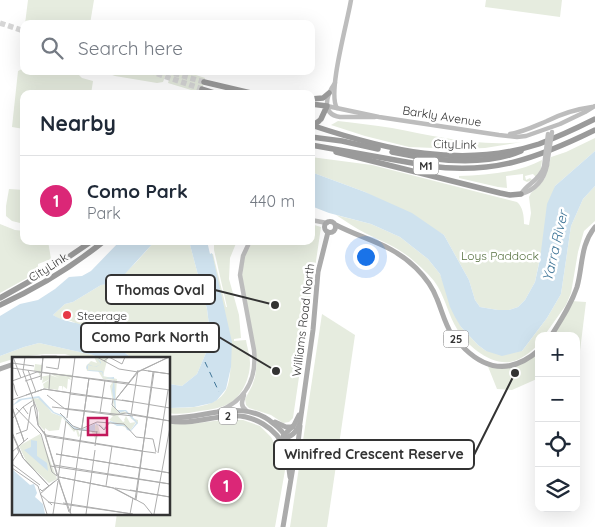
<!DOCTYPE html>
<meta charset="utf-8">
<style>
:root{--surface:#fff;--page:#f6f6f7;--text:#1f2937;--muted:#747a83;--line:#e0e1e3;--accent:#db2777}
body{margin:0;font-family:Quicksand,sans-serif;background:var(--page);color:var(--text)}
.controls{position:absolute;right:15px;bottom:15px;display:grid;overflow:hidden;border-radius:10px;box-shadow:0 5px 20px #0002}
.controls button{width:45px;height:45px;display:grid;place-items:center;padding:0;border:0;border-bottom:1px solid var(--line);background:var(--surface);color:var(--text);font:25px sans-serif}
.you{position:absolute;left:365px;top:256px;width:18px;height:18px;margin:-12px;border:4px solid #fff;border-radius:50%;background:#1a73e8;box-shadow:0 0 0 8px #1a73e833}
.badge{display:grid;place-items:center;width:32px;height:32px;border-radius:50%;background:var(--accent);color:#fff;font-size:16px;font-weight:700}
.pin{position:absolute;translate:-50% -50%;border:2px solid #fff;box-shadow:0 1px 5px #0006}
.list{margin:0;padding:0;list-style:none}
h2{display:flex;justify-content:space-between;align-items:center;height:65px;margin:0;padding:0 20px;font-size:21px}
h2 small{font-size:16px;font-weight:400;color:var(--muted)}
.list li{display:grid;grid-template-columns:32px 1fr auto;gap:15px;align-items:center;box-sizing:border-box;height:90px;padding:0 20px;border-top:1px solid var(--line)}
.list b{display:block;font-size:19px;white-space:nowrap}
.list p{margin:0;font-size:16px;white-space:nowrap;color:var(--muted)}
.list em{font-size:16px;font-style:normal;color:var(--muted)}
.icon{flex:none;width:28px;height:28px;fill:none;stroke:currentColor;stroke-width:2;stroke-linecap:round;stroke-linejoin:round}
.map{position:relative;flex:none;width:595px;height:527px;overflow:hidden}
.search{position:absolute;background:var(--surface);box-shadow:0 5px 20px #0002;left:20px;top:20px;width:295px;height:55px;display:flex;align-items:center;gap:12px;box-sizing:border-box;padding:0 18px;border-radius:10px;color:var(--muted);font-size:19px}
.panel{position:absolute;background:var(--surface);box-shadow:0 5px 20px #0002;left:20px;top:90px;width:295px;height:155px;border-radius:10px}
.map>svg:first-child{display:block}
</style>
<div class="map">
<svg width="595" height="527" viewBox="0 0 595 527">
<rect width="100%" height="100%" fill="#fff"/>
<g fill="#e6ecdf">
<path d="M28,0H94L90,24H25Z"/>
<path d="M486,0H562L560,17L485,7Z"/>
<path d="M24,68V71H75L82,78L93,81L91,94H24V129L12,127L18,71Z"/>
<path d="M101,71H167L163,82L157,83L115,76Z"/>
<path d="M172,71H184L205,78L201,93L168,83Z"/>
<path d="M338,121C355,123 374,125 392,128C434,136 478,147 522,142L485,148L459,149L409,147L365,136L331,125Z"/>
<path d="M595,138V151L555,186L535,282L525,300L518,307L509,310H498L480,307L475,300L469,280L444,235L365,192L311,172V157L372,165L517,202C523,207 524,216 524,224L529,225L531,213L529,197L531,193L540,185L545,178L551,157L566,152Z"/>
<path d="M542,160L541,169L536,177L533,174L525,176L526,180L530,178L532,180L527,182L523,180V174L506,176L507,188L498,187L459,178V176C487,175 518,173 542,160Z"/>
<path d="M595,186V221L584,231L578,252L571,293L566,305L544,336H539V344C530,352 522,360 510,362C490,365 466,345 457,329C449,316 446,301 438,287C434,279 422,268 415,262C400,248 383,242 365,233C355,228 346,221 336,215L371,224L400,237L428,259L440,274L461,327L478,345L486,351H522L547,318L561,294L571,226L583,199Z"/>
<path d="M9,189L24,190V224L12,221L6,216V206Z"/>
<path d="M0,224L15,230L24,231V241H48L51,259L38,264V272L0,293Z"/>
<path d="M311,224L321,227L293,418L289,422L283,423L271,415L249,408L246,405L245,399L252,386L255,377L257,362L242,276L244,257L253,241H311Z"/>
<path d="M155,241H189L207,309L211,341L197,374L182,386L169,384V358H132L101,335L71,321L59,319L53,315L65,304L73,302L101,285C125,280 139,258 155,241Z"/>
<path d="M214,241H237L230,258L229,279L239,315L241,338L234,339V341L246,340C247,347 250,355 250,363C250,377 243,395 230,403C221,408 210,410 200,411C189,413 179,415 169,413V408C187,407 215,410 226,390C230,382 231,366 231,356L210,254H213L226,307H227L214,250Z"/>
<path d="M571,301L586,302L579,359L576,362V336H551Z"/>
<path d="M322,314L355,335L327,527H290Z"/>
<path d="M39,343L93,355L99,358H77L65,354H45L20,357L0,363V356L24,347Z"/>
<path d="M539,350V378L512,390L497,389L487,364L507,367Z"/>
<path d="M222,420H243L260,426L271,437L277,448L287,459L275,527H115L117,513H169V424L198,423Z"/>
</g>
<g fill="#cfe2ee">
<path d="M595,151V186L583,199L571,226L561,294L547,318L522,351L502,356L486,351L478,345L461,327L455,317L450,307L440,274L428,259L400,237L371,224L329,213L311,206V172L365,192L412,213L444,235L469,280L475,300L480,307L498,310H509L518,307L525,300L535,282L540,259L547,204L555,186Z"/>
<path d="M120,241H155L124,275L113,283L101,285L73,302L65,304L53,315C63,322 79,322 90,328C105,336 118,348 132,358H99L93,355L39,343L24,347L0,356V316L20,304L38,300L55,289L69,277L82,276L91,271Z"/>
<path d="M189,241H207L210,254L212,253L232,342L231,367L226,389L217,400L212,403L194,407L170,408H169V384L182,386L197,374L211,341L207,309Z"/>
</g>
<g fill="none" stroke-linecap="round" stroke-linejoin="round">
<path stroke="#3f7597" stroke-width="1" stroke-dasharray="6 5" stroke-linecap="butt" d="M205,362L219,392"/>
<g stroke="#d6d6d6" stroke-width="5.5" stroke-dasharray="5.5 3" stroke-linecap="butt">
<path d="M0,23L24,31"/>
<path d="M149,71L202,89"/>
<path d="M166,71L204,82"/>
</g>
<g stroke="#bdbdbd" stroke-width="4.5">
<path d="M335,83C327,94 320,114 340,117H375"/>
<path d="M327,106L379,117L499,135L517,137L526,136L560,124L585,112L595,106"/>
<path d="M337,108C327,93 348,20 351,0"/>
<path d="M510,134C523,132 535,126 547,121C561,114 577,109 592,107"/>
<path d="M521,194C535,190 544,180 547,165"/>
<path d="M521,194C528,183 539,181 544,167"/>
<path d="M311,220L327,223"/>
<path d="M244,395C242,401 240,406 246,410"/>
<path d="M219,411C246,400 257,378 254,350L240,275L243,256L250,241"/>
</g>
<g stroke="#ababab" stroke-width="5">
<circle cx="330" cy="227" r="5.5"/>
<path d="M336,225C365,240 392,244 416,268C424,276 433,288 437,299C442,311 445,324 452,335C455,340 461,344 465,349C489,372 514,372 539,350"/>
<path d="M551,336C561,320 571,305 577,287C583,266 580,245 595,227"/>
<path d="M42,358H56"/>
<path d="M0,369L14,364"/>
<path d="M169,418C205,419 243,397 274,424C286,433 292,446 294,461L283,527"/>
<path d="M169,421C190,425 209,417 230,416C252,414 278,428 285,450C288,459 289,468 290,477"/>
<path d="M275,422L286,427H293"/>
<path d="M283,436L294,425L299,415"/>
<path d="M280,440C289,438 297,433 300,423L313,330L318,272L328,232"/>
<path d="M293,454L298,443L300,426"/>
</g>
<g stroke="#9a9a9a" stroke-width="5.5">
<path d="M204,82L255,94"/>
<path d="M202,89L218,94"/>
<path d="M311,99L323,98L329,93"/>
<path d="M311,104L327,106L321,119"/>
<path d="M311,125C386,150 462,169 539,144C558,137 577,128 595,119"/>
<path d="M311,137L342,141L378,149"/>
<path d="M311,145L429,166C493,175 538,158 595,130"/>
<path d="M336,152L500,193L510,195L521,194"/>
<path d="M392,152C430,160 484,167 521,151"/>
<path d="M0,298L48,271L92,241"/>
<path d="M0,305C37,288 72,267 104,241"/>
</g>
<g stroke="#bdbdbd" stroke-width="4.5">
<path d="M547,165L552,132"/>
<path d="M544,167L548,134"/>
</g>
<path stroke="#9a9a9a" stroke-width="5.5" d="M311,127L319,121"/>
</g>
<circle fill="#e63946" stroke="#fff" stroke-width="2" cx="67" cy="315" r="5"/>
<g text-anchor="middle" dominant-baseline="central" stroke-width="5" stroke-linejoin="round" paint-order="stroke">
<g fill="#fff" stroke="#707070" stroke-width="1">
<rect x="413.5" y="157.5" width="25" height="17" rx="4"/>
<rect x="443.5" y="330.5" width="25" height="17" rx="4"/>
<rect x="219" y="407.5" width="18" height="17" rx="4"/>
</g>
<g font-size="11" font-weight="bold" fill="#333">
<text x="426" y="166">M1</text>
<text x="456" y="339">25</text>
<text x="228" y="416">2</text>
</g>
<g font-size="12" fill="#333" stroke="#fff">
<text transform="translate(442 116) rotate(9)">Barkly Avenue</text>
<text transform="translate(455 144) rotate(1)">CityLink</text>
<text transform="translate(48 267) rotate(-32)">CityLink</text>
<text transform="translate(303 320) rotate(-83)">Williams Road North</text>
</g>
<g font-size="12" fill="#56703f" stroke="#fff">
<text x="500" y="255">Loys Paddock</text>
</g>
<g font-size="12" fill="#333" stroke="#fff" text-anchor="start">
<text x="77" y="315">Steerage</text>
</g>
<g font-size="14" font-style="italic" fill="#3f7597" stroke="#fff">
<text transform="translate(555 246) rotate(-77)">Yarra River</text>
</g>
</g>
<g transform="translate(12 357)">
<rect width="158" height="158" fill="#fff"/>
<path d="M82,0H96L91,19L105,22L103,51L107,56L112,54L114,56L106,59L111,65L113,64L112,63L114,59L118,66L124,65L117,60L126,63V67L124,65L119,73L97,63L101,59L98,58L100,48L102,51L98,29L102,23L91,22L86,14H75L74,9L79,4L85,6ZM23,7L30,8L28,20L38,18L47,21L36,16L61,18L60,21L57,20L60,23L56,22L55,32L51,29L50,34V29H47L46,33L32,31L31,27L38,22L30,26L31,21L29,22L26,14H22ZM22,41L29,42L40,56L51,60L62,71L79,72L85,67L89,68L92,72L95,67L97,65L98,66L92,73L86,68L88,76L84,83L78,72L66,73L68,79L66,80L64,73L62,75L50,60L47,73L37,74L33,71V74L26,67L27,56L23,45L19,43ZM28,77L45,122L37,126L15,106L7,89Z" fill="#e6ecdf"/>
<path d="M84,0L89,5V7L84,10L76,8V13L90,14L91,15L92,21L102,20L104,53H114L126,66L119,74L115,73L113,69H105L98,65L93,72L83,67V74H70L60,71L51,60L41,56L26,41L10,43L0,49L7,42L27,39L42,55L52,59L62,70L72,72L84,66L92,71L98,64L112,68L119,73L124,66L113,54L107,56L103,51L100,33L102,22L92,21L90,15L77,14L74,11L76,7L83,10L89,7ZM19,83L25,84V99L35,106L36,114L12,93L19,90ZM0,112L18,128L22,127L25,136L23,140L31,147L33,157H0Z" fill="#cfe2ee"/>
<path fill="none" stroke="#cfe2ee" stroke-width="2.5" d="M0,126L13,129L17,137"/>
<path fill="none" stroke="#adadad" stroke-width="1" d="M1,0L9,21M13,0L11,14L25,53L26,68L34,78L130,94M85,0L107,12L126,15L157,0M92,4L97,0L110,7L113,0M0,6L22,9M34,10L46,12L48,0M0,11L158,33M16,13L24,35M130,13L158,17M136,14L158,17M29,23L31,0M13,24L29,19L31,0M37,32L38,16M58,37L99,42M14,38L32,32L121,45M35,38L53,52L102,58L114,56L158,64M6,39L5,38L3,33L2,28L0,25V24L25,15L117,26M101,42L100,48L108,56M104,42L126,15M104,42L125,15L157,0M0,43L32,32L58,36M21,43L26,68L33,78L45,118M110,43L158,51M0,50L12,84M0,50L12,84L5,91L7,95L0,105M40,50L121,59M4,51L29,77L40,115L45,119M48,56L61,69L69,72L85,65L112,67L124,80L141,82L144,95M88,56L93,23M16,57L11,50L20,44M119,58L126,13M120,58L158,64M55,61L63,0M0,62L11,50M54,64L46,122L59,157M55,65L62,72L85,75M87,68L92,73L97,66M32,74L57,155M0,75L11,101L37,129M0,77L11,101L37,129M4,77L15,73L19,50L23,47M33,79L129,94M68,84L77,21M83,89L85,74M129,94L144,96M0,95L16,81M146,96L156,33M44,97L158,116M44,97L158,116M0,107L28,128M42,108L158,127M38,109L158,127M0,111L26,129L35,157M47,120L102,131L132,147L140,157M47,120L101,131L124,143L141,15M94,129L100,89M103,131L158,140M28,132L30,134L46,122M118,133L158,140M123,143L142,15M36,145L121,157M51,146L120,157M40,148L28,137L43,124M58,156L77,21M41,157L46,124M74,157L83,93M118,157L121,141M142,157L158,70"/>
<path fill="#c2185b" fill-opacity="0.15" stroke="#c2185b" stroke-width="2.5" d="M76,61H95V78H76Z"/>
<rect width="158" height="158" fill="none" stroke="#333" stroke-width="2.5"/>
</g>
<path fill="none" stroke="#333" stroke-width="2" d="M275 305L215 290M276 371L219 337M515 373L474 455"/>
<g fill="#333" stroke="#fff" stroke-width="2">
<circle cx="275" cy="305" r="5"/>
<circle cx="276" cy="371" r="5"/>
<circle cx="515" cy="373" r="5"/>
</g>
<g fill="#fff" stroke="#333" stroke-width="2">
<rect x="106" y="275" width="109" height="29" rx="5"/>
<rect x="81" y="323" width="138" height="29" rx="5"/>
<rect x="274" y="440" width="200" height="29" rx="5"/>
</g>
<g font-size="14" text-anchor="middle" font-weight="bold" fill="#333">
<text x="160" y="295">Thomas Oval</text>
<text x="150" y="342">Como Park North</text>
<text x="374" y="459">Winifred Crescent Reserve</text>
</g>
</svg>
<div class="controls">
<button>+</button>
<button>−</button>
<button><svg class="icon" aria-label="locate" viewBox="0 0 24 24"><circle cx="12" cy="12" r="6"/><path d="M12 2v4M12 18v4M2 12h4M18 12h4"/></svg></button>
<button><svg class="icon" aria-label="layers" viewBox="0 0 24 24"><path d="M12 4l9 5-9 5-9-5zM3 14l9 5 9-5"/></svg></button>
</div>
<div class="you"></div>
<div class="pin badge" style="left:226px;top:486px">1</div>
<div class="search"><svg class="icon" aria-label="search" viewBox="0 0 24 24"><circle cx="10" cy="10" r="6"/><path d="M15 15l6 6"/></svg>Search here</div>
<section class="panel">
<h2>Nearby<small></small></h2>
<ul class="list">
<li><span class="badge">1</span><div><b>Como Park</b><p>Park</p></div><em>440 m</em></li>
</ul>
</section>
</div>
